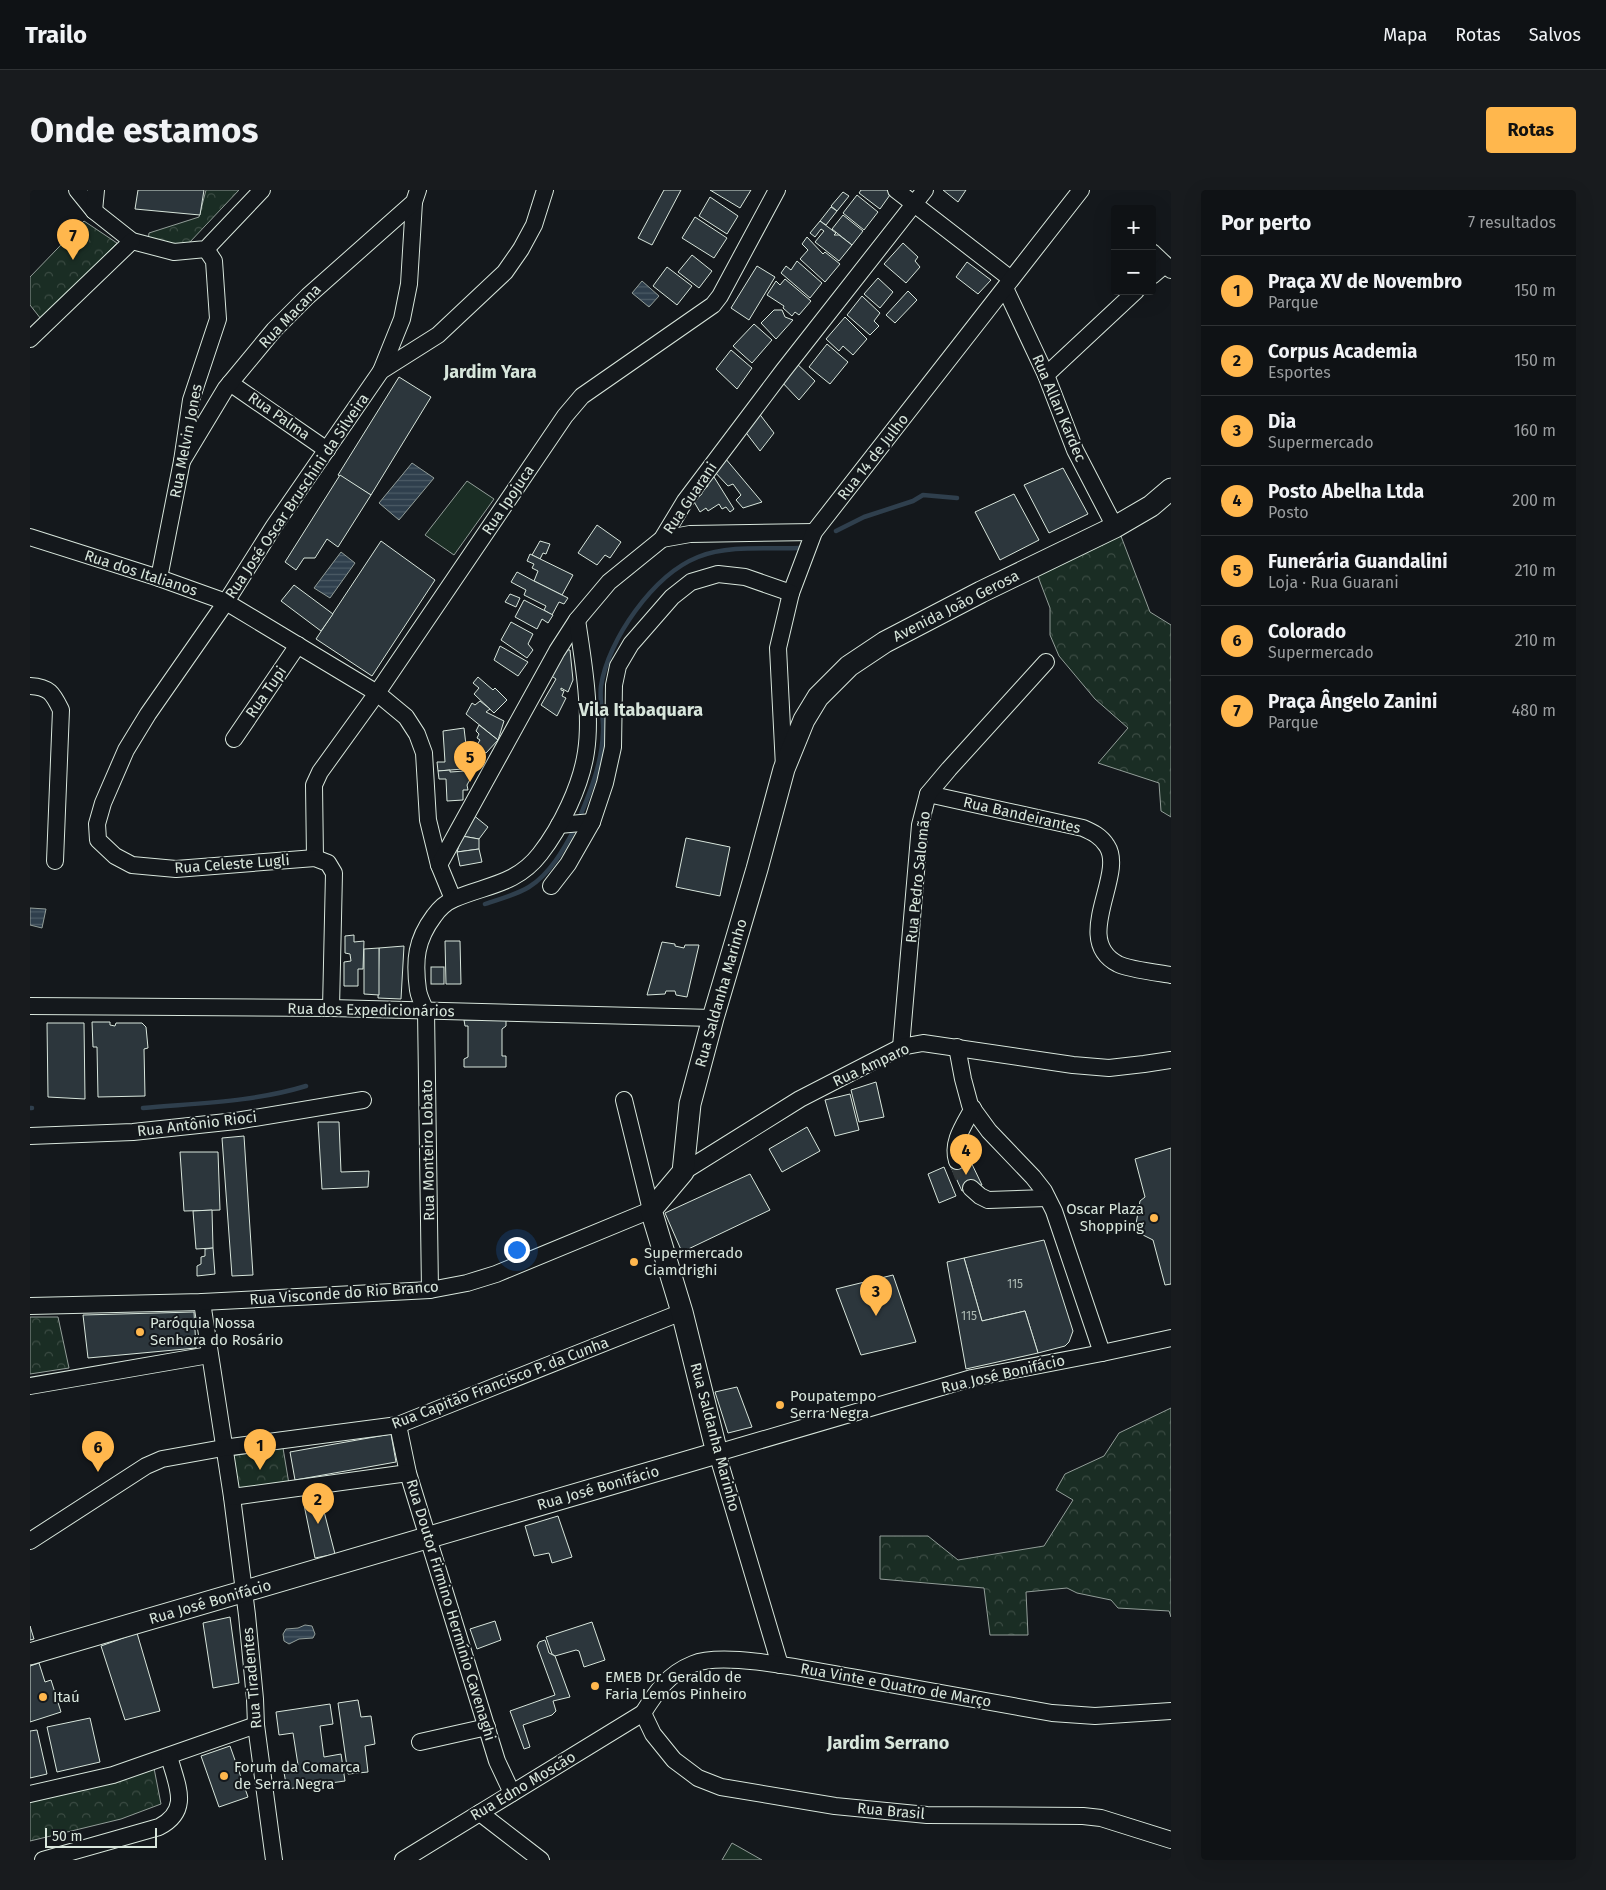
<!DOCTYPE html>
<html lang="pt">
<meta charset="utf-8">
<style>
:root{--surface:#0f1215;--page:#181b1e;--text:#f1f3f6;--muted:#9b9ea0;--line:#2f3234;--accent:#ffb74d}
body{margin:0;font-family:"Fira Sans",sans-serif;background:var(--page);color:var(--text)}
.controls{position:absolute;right:15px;top:15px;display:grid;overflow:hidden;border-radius:5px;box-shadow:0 5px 20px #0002}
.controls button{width:45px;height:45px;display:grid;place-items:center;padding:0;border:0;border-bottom:1px solid var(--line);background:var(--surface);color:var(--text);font:25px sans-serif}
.scale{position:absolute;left:15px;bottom:12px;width:112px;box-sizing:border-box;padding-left:5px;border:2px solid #d8e6dc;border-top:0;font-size:14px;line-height:18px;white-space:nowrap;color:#d8e6dc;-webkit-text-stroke:4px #14181c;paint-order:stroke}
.you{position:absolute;left:486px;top:1059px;width:18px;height:18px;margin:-12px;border:4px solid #fff;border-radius:50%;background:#1a73e8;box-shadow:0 0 0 8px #1a73e833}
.badge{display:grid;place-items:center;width:32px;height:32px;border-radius:50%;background:var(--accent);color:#111;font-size:16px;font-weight:700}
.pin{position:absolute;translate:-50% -41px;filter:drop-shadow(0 1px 2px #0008)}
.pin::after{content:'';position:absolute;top:26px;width:18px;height:15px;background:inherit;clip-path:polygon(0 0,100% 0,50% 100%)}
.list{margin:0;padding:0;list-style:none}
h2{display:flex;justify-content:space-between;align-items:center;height:65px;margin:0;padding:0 20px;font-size:21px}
h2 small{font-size:16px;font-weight:400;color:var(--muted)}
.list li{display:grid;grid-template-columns:32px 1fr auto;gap:15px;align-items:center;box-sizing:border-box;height:70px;padding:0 20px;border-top:1px solid var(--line)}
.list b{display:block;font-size:19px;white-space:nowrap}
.list p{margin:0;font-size:16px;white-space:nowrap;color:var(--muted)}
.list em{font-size:16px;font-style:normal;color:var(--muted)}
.map{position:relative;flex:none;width:1141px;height:1670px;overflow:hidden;border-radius:5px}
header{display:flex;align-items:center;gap:30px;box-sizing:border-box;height:70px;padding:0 25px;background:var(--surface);border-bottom:1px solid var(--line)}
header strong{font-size:24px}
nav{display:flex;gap:28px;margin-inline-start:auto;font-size:18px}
.intro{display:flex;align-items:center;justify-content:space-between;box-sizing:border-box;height:120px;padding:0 30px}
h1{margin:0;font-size:35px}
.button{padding:12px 22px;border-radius:5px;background:var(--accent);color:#111;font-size:18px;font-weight:700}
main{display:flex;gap:30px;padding:0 30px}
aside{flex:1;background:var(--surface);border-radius:5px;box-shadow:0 5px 20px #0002}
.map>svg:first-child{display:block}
</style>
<header>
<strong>Trailo</strong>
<nav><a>Mapa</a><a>Rotas</a><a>Salvos</a></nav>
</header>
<div class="intro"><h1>Onde estamos</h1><a class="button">Rotas</a></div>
<main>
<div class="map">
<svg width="1141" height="1670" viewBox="0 0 1141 1670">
<defs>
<pattern id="forest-crowns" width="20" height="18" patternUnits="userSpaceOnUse" patternTransform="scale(1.25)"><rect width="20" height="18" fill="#1a2d24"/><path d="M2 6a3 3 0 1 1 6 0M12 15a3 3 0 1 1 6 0" fill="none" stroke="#3b4b43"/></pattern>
<pattern id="water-rules" width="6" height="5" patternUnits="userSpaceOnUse" patternTransform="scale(1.25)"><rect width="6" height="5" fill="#2f3f4d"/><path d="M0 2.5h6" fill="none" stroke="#4c5b66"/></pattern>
</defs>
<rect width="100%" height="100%" fill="#14181c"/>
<g fill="url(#forest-crowns)" stroke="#939e99">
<path d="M176,0H209L159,53L140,56L118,50L119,43L169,27Z"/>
<path d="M54,31L87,53L11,129L0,115V87Z"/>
<path d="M1089,341L1120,422L1141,435V627L1131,621L1129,593L1068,573L1098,538L1065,509L1029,466L1020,445V418L1007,384Z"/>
<path d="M0,1127H28L39,1178L0,1184Z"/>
<path d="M1141,1218V1427L1139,1421L1088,1418L1081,1410L1047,1403L1037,1398L996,1402L998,1445H960L954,1398L850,1389V1346H898L928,1370L1014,1356L1043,1310L1026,1300L1035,1284L1074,1266L1089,1243Z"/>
<path d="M253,1258L259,1294L206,1301L201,1266Z"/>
<path d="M123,1573L131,1614L91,1629L0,1651V1607Z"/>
</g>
<g fill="#1a2d24" stroke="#939e99">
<path d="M437,291L464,309L424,365L395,345Z"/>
<path d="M702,1653L732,1670H692Z"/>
</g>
<g fill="url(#water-rules)" stroke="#939e99">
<path d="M612,91L629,106L619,117L602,103Z"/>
<path d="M382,273L404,288L369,330L349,313Z"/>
<path d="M311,362L325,373L300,408L284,398Z"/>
<path d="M0,718L16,719L12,738L0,735Z"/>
<path d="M275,1435L282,1436L285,1444L283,1448L269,1449L259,1454L254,1451L253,1444L256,1439L268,1438Z"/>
</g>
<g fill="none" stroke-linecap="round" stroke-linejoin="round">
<g stroke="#2f3f4d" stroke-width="4.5">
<path d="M806,341L834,327L883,311L893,305L927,308"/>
<path d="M549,629C561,600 572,573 573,542C574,527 569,511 571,496C578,450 623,385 668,367C698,355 737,359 769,358"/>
<path d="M455,714C469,709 486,705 499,697C520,684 534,659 545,638"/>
<path d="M0,918H2"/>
<path d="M113,918C168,913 224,912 276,896"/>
</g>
</g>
<g fill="#2c363c" stroke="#d8e6dc">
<path d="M108,0H174L170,25L105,19Z"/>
<path d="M634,0H651L622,55L608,48Z"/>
<path d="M680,0H721L710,18Z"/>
<path d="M831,0H859L862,2L850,19L829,3Z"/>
<path d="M913,0H936L928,12Z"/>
<path d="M813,2L819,6L807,21L801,16Z"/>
<path d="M827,5L848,22L834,40L813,23Z"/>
<path d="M680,7L708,26L697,44L669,26Z"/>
<path d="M801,17L807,21L796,35L790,31Z"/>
<path d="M813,25L833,41L822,55L802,39Z"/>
<path d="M665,27L697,48L684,68L652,48Z"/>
<path d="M790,31L806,43L804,45H809L822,55L809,71L785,52L794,41L791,39L785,47L780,43Z"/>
<path d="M777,47L793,64L795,62L810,74L795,92L770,69L778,60L772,54Z"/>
<path d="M873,53L888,67L885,71L890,77L876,93L854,74Z"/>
<path d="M662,65L682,81L669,98L648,82Z"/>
<path d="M767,71L792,93L780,108L751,83L756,76L761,80Z"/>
<path d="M937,72L961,90L948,104L926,87Z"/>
<path d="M727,76L745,87L719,130L701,118Z"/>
<path d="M637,77L662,96L647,115L623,96Z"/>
<path d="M848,88L863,102L850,118L834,104Z"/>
<path d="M755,89L781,111L769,125L765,122L762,126L753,118L754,116L737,105L746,91L750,95Z"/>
<path d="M878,101L887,110L865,133L856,125Z"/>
<path d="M832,106L850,123L844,131L849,136L840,145L817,125Z"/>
<path d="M744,120H752L755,127L763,130L746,149L731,133Z"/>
<path d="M815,127L837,149L823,165L813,156L809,161L796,149Z"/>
<path d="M724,134L742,150L722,173L703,156Z"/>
<path d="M797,154L818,172L800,194L779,177Z"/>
<path d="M701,160L722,178L707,199L686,179Z"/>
<path d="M763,170L785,191L769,210L749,189Z"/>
<path d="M369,187L401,207L341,305L308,285Z"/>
<path d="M728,222L744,243L730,261L714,240Z"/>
<path d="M695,268L732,312L713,318L706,310L711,305L703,294L698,296L682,279Z"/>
<path d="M1033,278L1058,324L1019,343L994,295Z"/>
<path d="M310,285L341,305L308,357L297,349L285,368H274L266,380L255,372Z"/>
<path d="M684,287L704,319L700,322L696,317L692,319L689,314L678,321L676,318L670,322L663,310L672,304L671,301L678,296L676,292Z"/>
<path d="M984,304L1009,350L970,370L945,322Z"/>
<path d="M567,335L591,352L580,368L575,365L567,375L548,363Z"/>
<path d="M351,351L405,390L342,486L286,449Z"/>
<path d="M510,351L520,354L516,364L513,363L510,369L502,365Z"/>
<path d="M500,364L543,385L532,405L504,391L508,381L502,378L504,374L497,371Z"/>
<path d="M487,382L504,391L538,408L534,414L529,412L522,425L514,420L516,416L494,405L496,400L481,392Z"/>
<path d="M264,395L303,424L291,441L251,411Z"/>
<path d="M480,404L490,408L486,417L475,412Z"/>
<path d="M494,410L523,425L518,433L512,429L507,439L485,427Z"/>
<path d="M481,432L503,444L498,454L503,460L497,468L471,450Z"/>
<path d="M470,456L498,472L488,486L464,470Z"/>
<path d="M528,459L540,460L543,490L538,502L531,498V500L534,501L532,506L536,508L527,526L511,515L526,489L517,483Z"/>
<path d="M448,487L463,500L465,498L477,510L464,523L444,504L449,498L443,493Z"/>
<path d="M450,511L460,519L456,522L474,531L468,550L436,524L442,513L445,515Z"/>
<path d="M449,535L468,550L456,563L445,558L450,550L447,548L449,544L446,541Z"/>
<path d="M434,538L437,564H446V578L408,581L407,572H415L413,541Z"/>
<path d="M446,578L437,595L438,600H433V610L417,611L416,589H409L408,581L420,580V582L436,581L438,583V579Z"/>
<path d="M442,624L458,637L449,649L432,646L442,632L438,629Z"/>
<path d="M432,646L449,649V659L427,662Z"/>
<path d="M656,648L700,657L690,706L646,697Z"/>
<path d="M449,659L452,672L430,676L427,662Z"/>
<path d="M324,745V752L334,751L333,779H328V796H314V772L321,771L320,764L315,763V746Z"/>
<path d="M415,751H430L431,794H416Z"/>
<path d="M632,752L645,754V756L654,758L655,755H669L657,807L646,805L645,801H636L635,804L617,805Z"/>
<path d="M374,756L371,809L348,808L349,758Z"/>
<path d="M349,758V805L334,804V759Z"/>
<rect x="401" y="777" width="13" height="17"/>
<path d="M434,830H476V836L472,839V866H476V877H434V869L438,867V836H435Z"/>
<path d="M62,832H80V835L85,836L86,833H112L116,837L118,858L114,859L115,906L68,907L67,857H63Z"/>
<path d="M17,833H54L55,909L18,907Z"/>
<path d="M846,892L854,927L829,932L821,900Z"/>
<path d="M820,904L829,940L805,946L795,910Z"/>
<path d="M288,932H309L311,982L339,981L338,997L292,999Z"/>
<path d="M777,937L790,961L752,982L739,959Z"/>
<path d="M214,946L223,1085L202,1086L192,948Z"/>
<path d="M1141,958V1094L1135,1095L1123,1050L1113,1045L1106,1034L1110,1011L1115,1007L1105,969Z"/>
<path d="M150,962H188L190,1020L154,1021Z"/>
<path d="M938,966L952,995L932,1001L920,975Z"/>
<path d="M914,977L926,1006L909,1013L898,984Z"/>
<path d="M720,984L740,1020L652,1062L635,1023Z"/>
<path d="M182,1020L183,1058L166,1059L163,1021Z"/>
<path d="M1014,1050L1043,1141L1039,1152L1035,1156L1008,1163L995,1121L952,1131L934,1068Z"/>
<path d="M183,1058L185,1084L167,1086V1076L171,1074V1067L175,1066V1059Z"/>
<path d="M934,1068L952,1131L995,1121L1008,1163L936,1179L917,1072Z"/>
<path d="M863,1085L886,1152L831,1165L806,1099Z"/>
<path d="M164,1122L166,1158L58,1168L53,1125Z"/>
<path d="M707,1197L722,1237L698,1243L685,1202Z"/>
<path d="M361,1244L366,1272L265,1290L260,1262Z"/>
<path d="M289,1302L305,1364L285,1368L272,1305Z"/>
<path d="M528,1326L542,1367L522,1373L519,1363L504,1366L495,1336Z"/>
<path d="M200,1427L209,1493L183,1498L173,1433Z"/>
<path d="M465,1431L471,1450L447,1459L440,1439Z"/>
<path d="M562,1432L575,1470L554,1477L549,1461L546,1460L525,1466L522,1464L516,1447Z"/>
<path d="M0,1436L4,1449L0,1450Z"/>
<path d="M107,1443L130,1521L95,1530L71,1456Z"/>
<path d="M515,1450L519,1463L525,1466L540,1507L523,1511L526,1521L522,1525L493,1535L500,1557L494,1559L480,1521L525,1505L507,1456L509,1452Z"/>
<path d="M9,1473L15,1492L21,1490L31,1522L0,1532V1476Z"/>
<path d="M328,1510L331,1527L341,1526L345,1554L335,1556L338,1582L318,1584L308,1513Z"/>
<path d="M300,1514L303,1534L290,1536L294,1567L311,1564L315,1591L257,1599L253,1577L268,1575L263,1543L249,1545L246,1522Z"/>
<path d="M60,1528L70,1572L27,1582L17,1537Z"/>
<path d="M7,1540L17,1584L0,1588V1541Z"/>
<path d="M200,1556L218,1607L189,1617L171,1566Z"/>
</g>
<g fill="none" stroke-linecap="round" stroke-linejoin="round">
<path stroke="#313739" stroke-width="16" stroke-dasharray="16 8" stroke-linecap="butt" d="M927,971L932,985L941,998"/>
<g stroke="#d8e6dc" stroke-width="18">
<g id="minor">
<path d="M47,0L64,21L102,51L144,62L176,59L232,0"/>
<path d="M866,0L981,89"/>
<path d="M64,21L66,0"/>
<path d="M1122,62L1141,80"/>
<path d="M1122,86L1135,75"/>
<path d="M975,98L1016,185L1045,260L1085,337"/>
<path d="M0,149L102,51"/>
<path d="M351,181L372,129L379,94L384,12"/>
<path d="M1016,185L1106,101"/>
<path d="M200,193L297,260"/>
<path d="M152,271L196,198L244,140L278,106L384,12L388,0"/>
<path d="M0,347L129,388L196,412L347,503L376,527L387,544L394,563L398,630L409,675L423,709"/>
<path d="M632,349L660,344L784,342"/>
<path d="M129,388L152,271L161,210L188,129L184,71L176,59"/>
<path d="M0,496C20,497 23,504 31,520L25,671"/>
<path d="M204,549L268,455"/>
<path d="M754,577L748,458L761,403L784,342L1051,0"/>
<path d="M898,604L1053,638C1062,642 1071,646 1077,656C1096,685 1041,750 1088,774C1097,779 1129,783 1141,785"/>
<path d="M529,635L562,632"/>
<path d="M285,668L284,595L290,582L347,503L535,226L552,206L683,115L690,106L747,0"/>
<path d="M409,675L527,461L547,430L579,392L632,349L655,311L753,181L895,0"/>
<path d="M521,696L538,674L562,632L575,593L583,557L584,495L588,476L601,454L642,407L661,392L688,384L715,387L761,403"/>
<path d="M0,816L301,818L683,828"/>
<path d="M301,818L304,683L298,673L285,668L146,679L102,675L85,666L68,650L67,634L73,613L96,560L118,524L196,412L244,336L351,181L408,145L475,82L491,59L504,35L515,0"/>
<path d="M871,857L890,635L898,604L919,579L1016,472"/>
<path d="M927,857L933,889L940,915L959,941L1003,987L1014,1001L1024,1021L1072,1163"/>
<path d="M0,946L103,942L206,931L333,910"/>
<path d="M927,971C921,952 934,935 943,918"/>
<path d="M653,982L770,909L871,857L893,853L1043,875L1079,878L1114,874L1141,870"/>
<path d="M941,998L950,1006L958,1010L1017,1008"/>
<path d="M400,1100L396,821C393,815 389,807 388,800C384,770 386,750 404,726C409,719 417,712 424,709C456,695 486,695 510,664C531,637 551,596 556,562C562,523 553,469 547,430"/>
<path d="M172,1112L202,1307L217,1425L225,1509L226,1535L244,1670"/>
<path d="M0,1116L172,1112L400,1100L437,1093L466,1084L621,1020L594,910"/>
<path d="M0,1196L179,1165"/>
<path d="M368,1235L378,1283L467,1571L482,1603"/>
<path d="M202,1307L378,1283"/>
<path d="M0,1351L116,1276L132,1269L193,1258L368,1235L652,1122"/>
<path d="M750,1475L687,1263L942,1188L1072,1163L1141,1148"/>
<path d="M613,1523L623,1544L644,1570L668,1588L691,1597L805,1616L897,1625L1053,1626L1071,1628L1141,1650"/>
<path d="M390,1552L457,1537"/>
<path d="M0,1604L83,1585L226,1535"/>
<path d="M450,1623L511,1670"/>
<path d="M13,1670L129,1637C162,1620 146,1594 139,1566"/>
<path d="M373,1670L613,1523C627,1501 638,1484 663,1474C696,1460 794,1483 832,1489C895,1500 958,1511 1022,1523L1065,1526L1141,1521"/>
</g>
</g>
<g stroke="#d8e6dc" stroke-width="23">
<path id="major" d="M0,1464L687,1263L652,1122L621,1020L653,982L660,914L683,828L727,679L754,579L774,530L788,507L819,476L855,452L951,402L1085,337L1121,316L1141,299"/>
</g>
<use href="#minor" stroke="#14181c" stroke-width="16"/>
<use href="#major" stroke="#14181c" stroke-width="21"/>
</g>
<g fill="#ffb74d" stroke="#14181c" stroke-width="2">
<circle cx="1124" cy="1028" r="5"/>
<circle cx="604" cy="1072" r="5"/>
<circle cx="110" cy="1142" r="5"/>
<circle cx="750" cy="1215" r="5"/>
<circle cx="565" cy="1496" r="5"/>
<circle cx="13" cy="1507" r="5"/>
<circle cx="194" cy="1586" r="5"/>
</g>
<g text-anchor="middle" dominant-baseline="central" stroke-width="4" stroke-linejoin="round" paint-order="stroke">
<g font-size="12" fill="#adbab4">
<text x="985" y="1094">115</text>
<text x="939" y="1126">115</text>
</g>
<g font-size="15" fill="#d8e6dc" stroke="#14181c">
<text transform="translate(260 126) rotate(-46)">Rua Macana</text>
<text transform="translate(1029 218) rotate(67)">Rua Allan Kardec</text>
<text transform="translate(249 226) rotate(35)">Rua Palma</text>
<text transform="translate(156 251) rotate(-79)">Rua Melvin Jones</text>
<text transform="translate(843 267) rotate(-52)">Rua 14 de Julho</text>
<text transform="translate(267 306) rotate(-56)">Rua José Oscar Bruschini da Silveira</text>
<text transform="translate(660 308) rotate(-56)">Rua Guarani</text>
<text transform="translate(478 310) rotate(-56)">Rua Ipojuca</text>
<text transform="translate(111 383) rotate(18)">Rua dos Italianos</text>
<text transform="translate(926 416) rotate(-27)">Avenida João Gerosa</text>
<text transform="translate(236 502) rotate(-55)">Rua Tupi</text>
<text transform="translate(992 625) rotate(13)">Rua Bandeirantes</text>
<text transform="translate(202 674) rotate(-4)">Rua Celeste Lugli</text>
<text transform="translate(888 687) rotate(-84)">Rua Pedro Salomão</text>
<text transform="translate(691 803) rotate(-74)">Rua Saldanha Marinho</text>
<text transform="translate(341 820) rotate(1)">Rua dos Expedicionários</text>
<text transform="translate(841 875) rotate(-25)">Rua Amparo</text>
<text transform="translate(167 934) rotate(-7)">Rua Antônio Rioci</text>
<text transform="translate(398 960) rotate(-91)">Rua Monteiro Lobato</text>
<text transform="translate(314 1103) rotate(-4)">Rua Visconde do Rio Branco</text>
<text transform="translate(973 1184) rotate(-13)">Rua José Bonifácio</text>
<text transform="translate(470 1193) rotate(-21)">Rua Capitão Francisco P. da Cunha</text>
<text transform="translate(685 1247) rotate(75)">Rua Saldanha Marinho</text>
<text transform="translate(568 1298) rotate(-16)">Rua José Bonifácio</text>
<text transform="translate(180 1412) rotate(-16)">Rua José Bonifácio</text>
<text transform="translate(421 1420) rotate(73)">Rua Doutor Firmino Hermínio Cavenaghi</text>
<text transform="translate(222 1488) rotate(-95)">Rua Tiradentes</text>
<text transform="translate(866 1495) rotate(10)">Rua Vinte e Quatro de Março</text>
<text transform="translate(493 1596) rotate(-31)">Rua Edno Moscão</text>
<text transform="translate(861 1621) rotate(5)">Rua Brasil</text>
</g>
<g font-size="15" fill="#d8e6dc" stroke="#14181c" text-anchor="start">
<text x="1114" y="1019" text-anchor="end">Oscar Plaza<tspan x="1114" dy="17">Shopping</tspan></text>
<text x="614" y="1063">Supermercado<tspan x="614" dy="17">Ciamdrighi</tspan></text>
<text x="120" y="1133">Paróquia Nossa<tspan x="120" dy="17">Senhora do Rosário</tspan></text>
<text x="760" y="1206">Poupatempo<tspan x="760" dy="17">Serra Negra</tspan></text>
<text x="575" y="1487">EMEB Dr. Geraldo de<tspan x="575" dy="17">Faria Lemos Pinheiro</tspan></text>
<text x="23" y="1507">Itaú</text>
<text x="204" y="1577">Forum da Comarca<tspan x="204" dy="17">de Serra Negra</tspan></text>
</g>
<g font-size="18" font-weight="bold" fill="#d8e6dc" stroke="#14181c">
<text x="460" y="182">Jardim Yara</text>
<text x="611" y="520">Vila Itabaquara</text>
<text x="858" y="1553">Jardim Serrano</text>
</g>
</g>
</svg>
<div class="controls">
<button>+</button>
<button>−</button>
</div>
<div class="scale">50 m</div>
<div class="you"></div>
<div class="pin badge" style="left:230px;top:1280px">1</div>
<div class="pin badge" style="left:288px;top:1334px">2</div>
<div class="pin badge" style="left:846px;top:1126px">3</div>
<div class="pin badge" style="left:936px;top:985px">4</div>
<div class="pin badge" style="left:440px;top:592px">5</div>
<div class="pin badge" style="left:68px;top:1282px">6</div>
<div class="pin badge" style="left:43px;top:70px">7</div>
</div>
<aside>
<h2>Por perto<small>7 resultados</small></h2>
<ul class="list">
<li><span class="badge">1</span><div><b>Praça XV de Novembro</b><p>Parque</p></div><em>150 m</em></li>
<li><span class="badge">2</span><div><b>Corpus Academia</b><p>Esportes</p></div><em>150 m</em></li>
<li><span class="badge">3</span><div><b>Dia</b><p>Supermercado</p></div><em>160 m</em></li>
<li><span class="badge">4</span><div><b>Posto Abelha Ltda</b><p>Posto</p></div><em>200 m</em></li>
<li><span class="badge">5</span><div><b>Funerária Guandalini</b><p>Loja · Rua Guarani</p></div><em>210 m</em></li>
<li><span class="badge">6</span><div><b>Colorado</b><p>Supermercado</p></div><em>210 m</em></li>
<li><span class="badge">7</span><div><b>Praça Ângelo Zanini</b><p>Parque</p></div><em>480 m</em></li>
</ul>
</aside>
</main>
